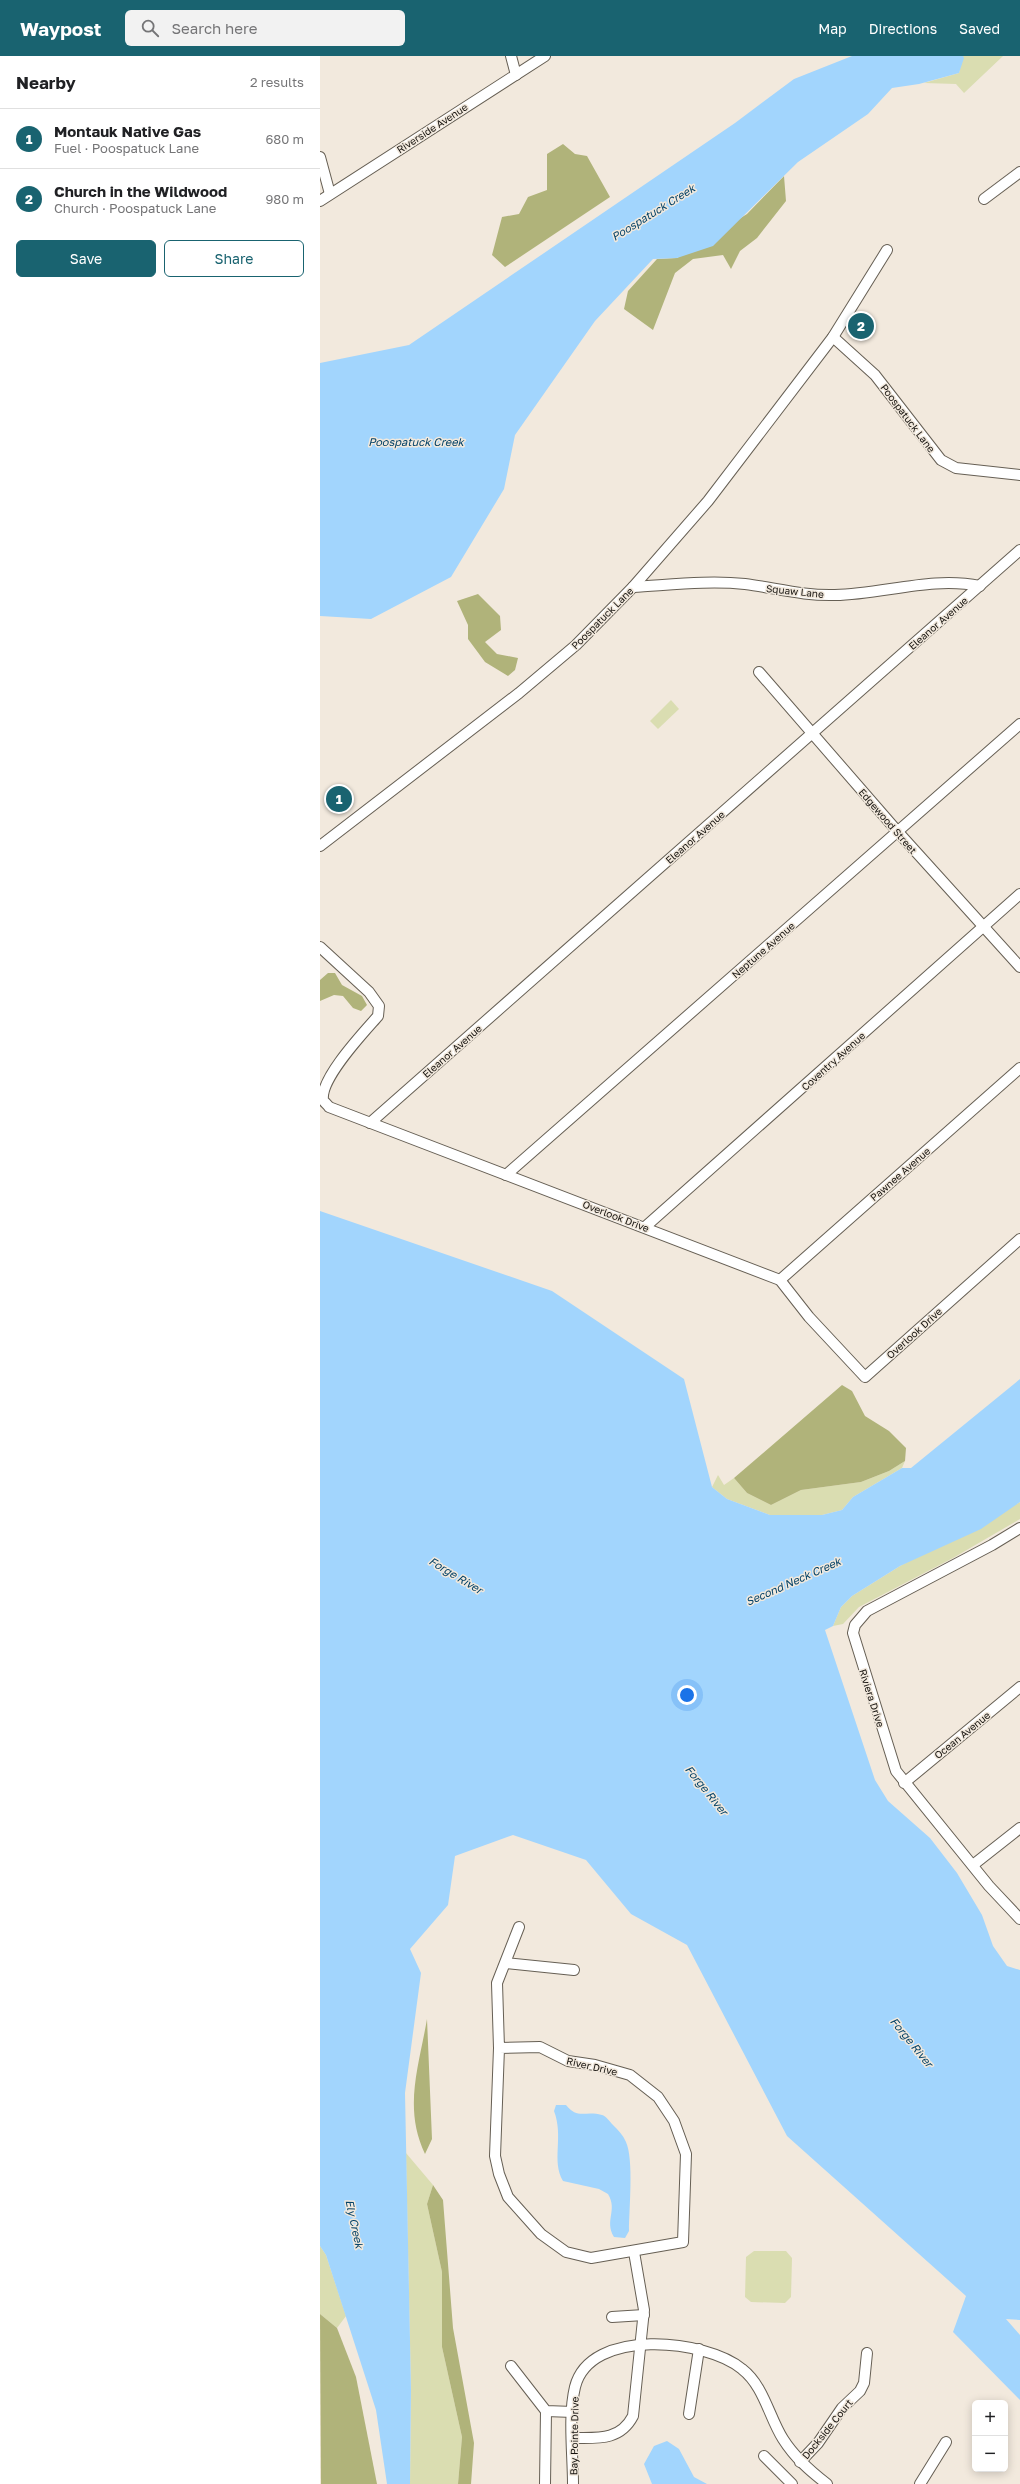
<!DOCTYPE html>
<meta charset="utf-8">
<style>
:root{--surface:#fff;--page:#f2f2f2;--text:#202124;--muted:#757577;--line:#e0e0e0;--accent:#196370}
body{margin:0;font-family:"Golos Text",sans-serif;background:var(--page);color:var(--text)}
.controls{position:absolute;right:12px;bottom:12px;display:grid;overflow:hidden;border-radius:6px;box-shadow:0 2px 10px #0003}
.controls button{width:36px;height:36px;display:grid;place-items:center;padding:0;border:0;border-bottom:1px solid var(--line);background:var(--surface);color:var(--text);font:20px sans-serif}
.you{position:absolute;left:367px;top:1639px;width:14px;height:14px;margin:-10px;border:3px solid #fff;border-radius:50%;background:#1a73e8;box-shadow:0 0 0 6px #1a73e833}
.badge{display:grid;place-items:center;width:26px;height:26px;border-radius:50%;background:var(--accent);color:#fff;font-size:13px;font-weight:700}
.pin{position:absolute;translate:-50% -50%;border:2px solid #fff;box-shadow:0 1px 4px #0006}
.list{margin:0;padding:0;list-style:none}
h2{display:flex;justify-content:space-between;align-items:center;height:52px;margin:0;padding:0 16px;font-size:17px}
h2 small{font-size:13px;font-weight:400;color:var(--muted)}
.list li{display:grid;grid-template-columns:26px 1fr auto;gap:12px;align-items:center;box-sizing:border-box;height:60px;padding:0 16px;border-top:1px solid var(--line)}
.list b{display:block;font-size:15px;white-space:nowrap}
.list p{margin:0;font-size:13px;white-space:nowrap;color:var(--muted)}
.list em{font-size:13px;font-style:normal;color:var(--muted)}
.actions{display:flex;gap:8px;padding:12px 16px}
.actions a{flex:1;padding:9px 0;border:1px solid var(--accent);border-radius:6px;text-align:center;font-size:14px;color:var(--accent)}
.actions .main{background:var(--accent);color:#fff}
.icon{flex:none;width:22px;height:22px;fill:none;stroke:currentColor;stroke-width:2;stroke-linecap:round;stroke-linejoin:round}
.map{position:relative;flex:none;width:700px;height:2428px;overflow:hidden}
header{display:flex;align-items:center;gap:24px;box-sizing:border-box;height:56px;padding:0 20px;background:var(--accent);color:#fff}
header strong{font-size:19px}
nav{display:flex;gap:22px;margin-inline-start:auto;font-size:14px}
.search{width:280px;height:36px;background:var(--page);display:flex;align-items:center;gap:10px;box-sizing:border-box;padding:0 14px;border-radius:6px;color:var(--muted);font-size:15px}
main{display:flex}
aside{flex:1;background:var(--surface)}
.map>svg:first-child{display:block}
</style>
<header>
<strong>Waypost</strong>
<div class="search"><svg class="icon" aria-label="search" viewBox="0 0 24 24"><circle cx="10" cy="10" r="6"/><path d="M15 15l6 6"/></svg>Search here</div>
<nav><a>Map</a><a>Directions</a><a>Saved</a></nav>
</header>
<main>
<aside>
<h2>Nearby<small>2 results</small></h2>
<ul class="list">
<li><span class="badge">1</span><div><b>Montauk Native Gas</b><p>Fuel · Poospatuck Lane</p></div><em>680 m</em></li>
<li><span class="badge">2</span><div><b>Church in the Wildwood</b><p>Church · Poospatuck Lane</p></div><em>980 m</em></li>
</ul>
<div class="actions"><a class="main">Save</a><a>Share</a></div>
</aside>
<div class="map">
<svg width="700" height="2428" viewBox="0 0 700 2428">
<rect width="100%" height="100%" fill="#f2e9dd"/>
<g fill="#daddb1">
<path d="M643,0H683L644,37L636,28L604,27L639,17Z"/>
<path d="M351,644L359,653L338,673L330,665Z"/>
<path d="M585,1405L582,1412L533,1441L522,1454L502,1459H450L407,1443L392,1431L398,1419L404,1429L414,1422L427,1437L451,1449L481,1434L541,1426L569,1415Z"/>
<path d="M700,1446V1463L633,1502L539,1551L523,1568L513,1570L521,1551L532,1540L580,1510Z"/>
<path d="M86,2097L113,2129L107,2148L122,2216V2291L142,2381L138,2428H90L91,2334Z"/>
<path d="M0,2190L6,2199L26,2260L17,2272L0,2258Z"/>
<path d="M434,2195H466L472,2202L471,2241L465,2247L431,2246L425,2241L426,2201Z"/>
</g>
<g fill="#b0b37a">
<path d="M243,88L255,98L267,100L290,141L185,211L172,199L182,161L199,158L208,141L227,134V98Z"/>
<path d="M464,120L466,145L437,182L420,195L411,213L403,199L373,203L355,217L333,274L304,253L308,235L337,203L357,202L427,158Z"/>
<path d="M158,538L180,560L181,574L165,586L177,598L198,602L195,614L188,620L165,606L148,583V569L137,545Z"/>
<path d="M8,917H15L22,929L42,940L47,949L41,955L33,952L23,940L14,939L0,945V924Z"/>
<path d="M522,1329L532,1335L545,1360L569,1375L586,1392L585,1405L569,1415L541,1426L481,1434L451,1449L427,1437L414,1422Z"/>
<path d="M107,1963L112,2083L105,2098C83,2052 99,2010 107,1963Z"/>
<path d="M113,2129L123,2144L133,2272L154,2387L151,2428H138L142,2381L122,2291V2216L107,2148Z"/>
<path d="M0,2258L17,2272L36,2321L57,2428H1Z"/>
</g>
<g fill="#a2d5fd">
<path d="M532,0H643L644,2L639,17L599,28L572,32L548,58L478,106L393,190L357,202L333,203L275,265L195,379L184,433L131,521L51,563L0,560V307L89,289L415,67L474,23Z"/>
<path d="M0,1155L232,1235L364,1323L392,1431L407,1443L450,1459H502L522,1454L533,1441L582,1412H591L700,1323V1446L661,1473L580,1510L532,1540L521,1551L513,1570L505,1574L555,1724L568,1745L610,1782L637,1817L662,1859L673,1890L687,1910L700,1914V2264L686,2263L700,2279V2344L633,2276L646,2240L467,2080L367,1889L311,1858L266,1804L193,1779L135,1800L128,1849L90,1893L101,1917L85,2037L91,2334L90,2428H67L56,2354L6,2199L0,2190Z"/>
<path d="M236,2049H246C258,2064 265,2054 282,2059C286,2060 290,2066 293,2069C298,2074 303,2079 306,2086C314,2104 309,2153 309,2175L305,2182L294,2181C284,2164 298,2155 288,2138L279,2133L243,2125C231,2105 244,2081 234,2055Z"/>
<path d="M347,2385L359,2393L374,2421L387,2428H332L324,2408L334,2390Z"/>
</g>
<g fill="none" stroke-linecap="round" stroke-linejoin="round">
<g stroke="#665f54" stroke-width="12">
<g id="minor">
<path d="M191,0L196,19"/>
<path d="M0,101L10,138"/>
<path d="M664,143L700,116"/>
<path d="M0,145L225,0"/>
<path d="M513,281L555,319L621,404L636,412L700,419"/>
<path d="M313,531C349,529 388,524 425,528C456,532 484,540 515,539C564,538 612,520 660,530"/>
<path d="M439,616L578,776L700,911"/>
<path d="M0,790L199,637L256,589L313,531L388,445L513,281L567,194"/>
<path d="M0,891L49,936L59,950L58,960C45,975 0,1022 3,1044C4,1046 8,1049 9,1051L460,1224L489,1261L545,1321L700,1183"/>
<path d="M50,1067L700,494"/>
<path d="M186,1119L700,668"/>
<path d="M325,1171L700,838"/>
<path d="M460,1224L700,1012"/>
<path d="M700,1472L672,1489L547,1555L535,1569L533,1577L576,1715L669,1830L700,1863"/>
<path d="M584,1727L700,1631"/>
<path d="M653,1809L700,1772"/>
<path d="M186,1907L254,1914"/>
<path d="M179,1992L220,1991L248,2005L275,2009L310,2019L338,2041L354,2065L366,2098L363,2186L271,2202L246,2196L221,2178L188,2141L179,2118L175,2100L179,1992L177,1927L199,1871"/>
<path d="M292,2261L324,2259"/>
<path d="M191,2310L226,2355L253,2356"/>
<path d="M369,2358L379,2293"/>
<path d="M253,2382C277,2382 300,2385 313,2360L324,2254L314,2196"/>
<path d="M444,2400L472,2428"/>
<path d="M480,2406L498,2387L522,2352L540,2335L544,2327L547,2297"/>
<path d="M225,2428L226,2355"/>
<path d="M253,2428C253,2399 248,2360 255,2331C270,2271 386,2283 422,2313C444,2330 449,2361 463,2383C475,2402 490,2415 507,2428"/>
<path d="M600,2428L626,2386"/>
</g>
</g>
<use href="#minor" stroke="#fff" stroke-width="10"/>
</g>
<g text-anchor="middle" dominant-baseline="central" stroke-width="3" stroke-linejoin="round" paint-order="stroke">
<g font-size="10" fill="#15120e" stroke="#f2e9dd">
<text transform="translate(112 72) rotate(-33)">Riverside Avenue</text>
<text transform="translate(588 362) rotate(53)">Poospatuck Lane</text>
<text transform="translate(475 535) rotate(6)">Squaw Lane</text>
<text transform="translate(282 562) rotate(-45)">Poospatuck Lane</text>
<text transform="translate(618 567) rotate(-41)">Eleanor Avenue</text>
<text transform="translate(568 765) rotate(49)">Edgewood Street</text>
<text transform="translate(375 781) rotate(-41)">Eleanor Avenue</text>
<text transform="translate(443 894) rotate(-41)">Neptune Avenue</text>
<text transform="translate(132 995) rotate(-41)">Eleanor Avenue</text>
<text transform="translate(513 1005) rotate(-42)">Coventry Avenue</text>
<text transform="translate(580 1118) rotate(-41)">Pawnee Avenue</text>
<text transform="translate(296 1160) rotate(21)">Overlook Drive</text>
<text transform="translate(594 1277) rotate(-42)">Overlook Drive</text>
<text transform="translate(552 1642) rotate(72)">Riviera Drive</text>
<text transform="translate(642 1679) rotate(-39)">Ocean Avenue</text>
<text transform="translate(272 2010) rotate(13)">River Drive</text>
<text transform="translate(507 2373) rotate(-51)">Dockside Court</text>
<text transform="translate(254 2380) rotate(-89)">Bay Pointe Drive</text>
</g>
<g font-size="11" font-style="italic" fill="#044267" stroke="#f2e9dd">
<text transform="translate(333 156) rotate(-32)">Poospatuck Creek</text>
<text x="96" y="385">Poospatuck Creek</text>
<text transform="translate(136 1519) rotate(31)">Forge River</text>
<text transform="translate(473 1525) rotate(-24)">Second Neck Creek</text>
<text transform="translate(387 1734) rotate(51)">Forge River</text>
<text transform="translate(592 1986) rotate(51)">Forge River</text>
<text transform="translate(35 2168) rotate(78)">Ely Creek</text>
</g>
</g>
</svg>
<div class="controls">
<button>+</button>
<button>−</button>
</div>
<div class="you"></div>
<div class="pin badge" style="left:19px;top:743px">1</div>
<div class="pin badge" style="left:541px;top:270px">2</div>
</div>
</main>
